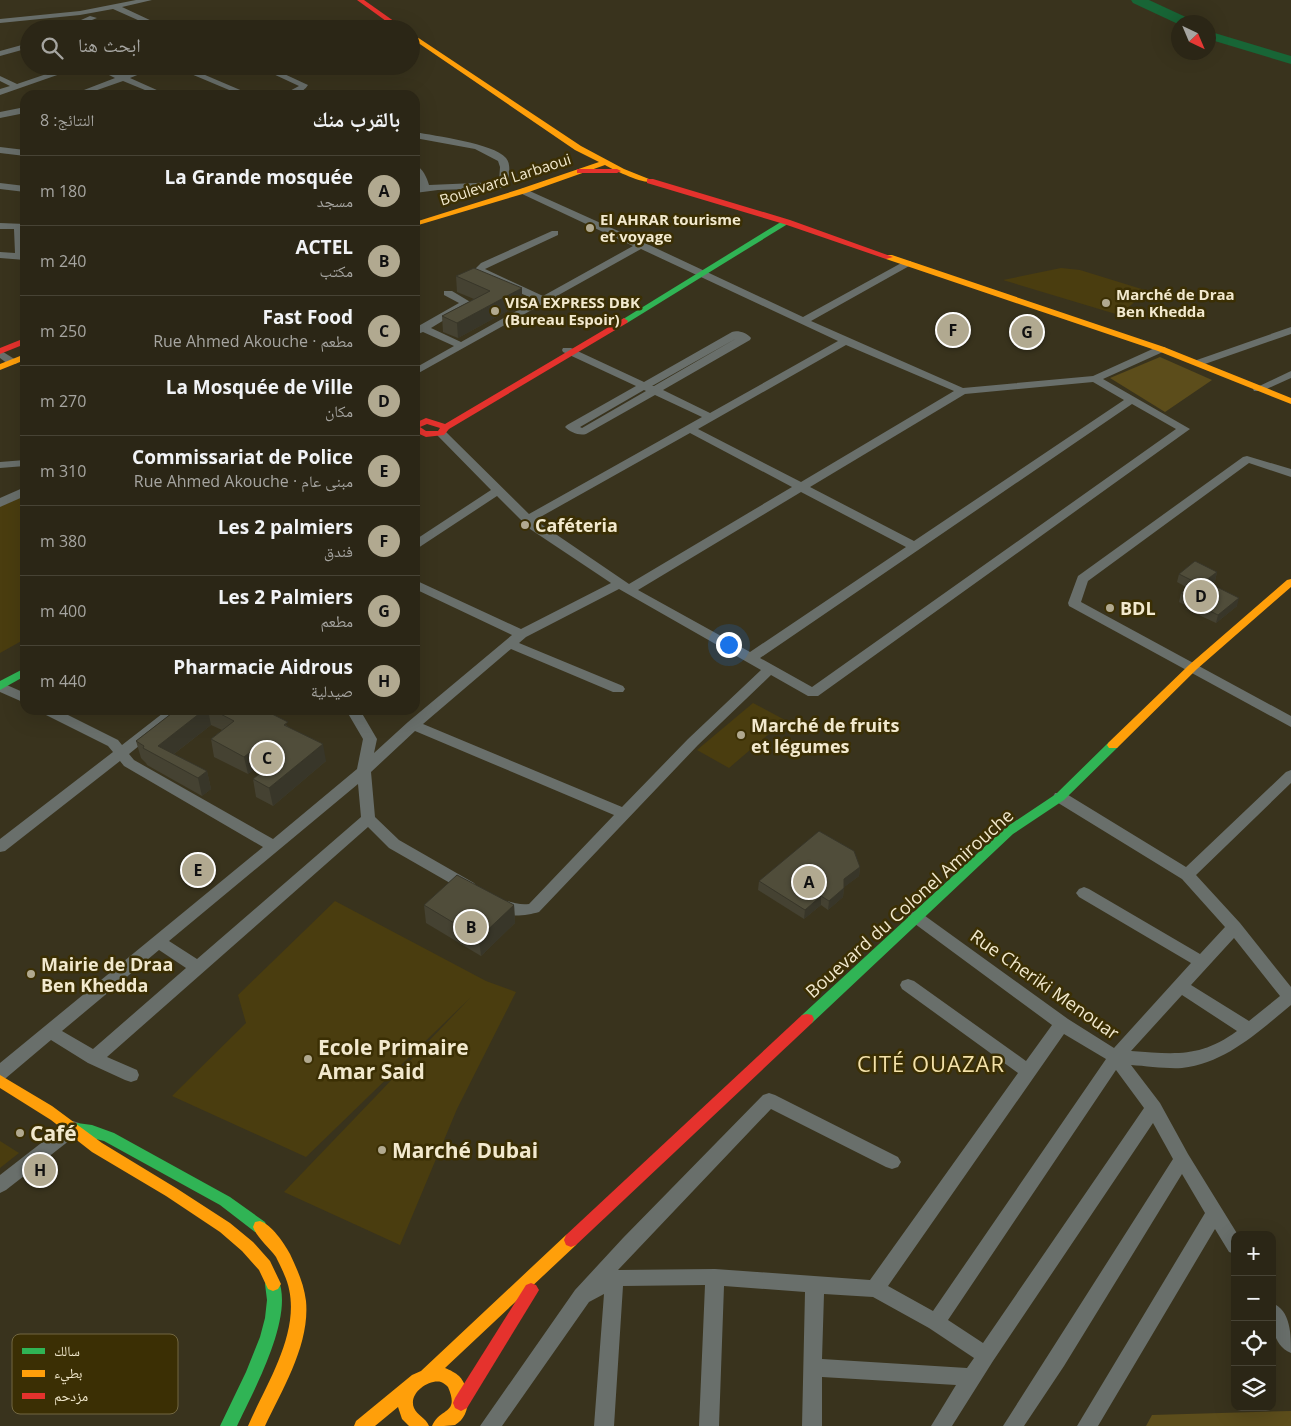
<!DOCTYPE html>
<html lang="ar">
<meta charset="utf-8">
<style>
:root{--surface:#2b2616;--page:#373223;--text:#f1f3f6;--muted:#a6a5a1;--line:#474335;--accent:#b1a990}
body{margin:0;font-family:"Open Sans","Noto Naskh Arabic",sans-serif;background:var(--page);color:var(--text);direction:rtl}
.controls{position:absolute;right:15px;bottom:15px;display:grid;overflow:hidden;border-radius:10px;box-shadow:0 5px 20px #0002}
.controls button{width:45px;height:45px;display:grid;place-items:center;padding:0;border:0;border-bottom:1px solid var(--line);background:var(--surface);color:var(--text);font:25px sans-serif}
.compass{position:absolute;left:1171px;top:15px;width:45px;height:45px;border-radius:50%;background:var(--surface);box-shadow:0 5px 20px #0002;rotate:136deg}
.you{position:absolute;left:728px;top:644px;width:18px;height:18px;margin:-12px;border:4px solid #fff;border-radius:50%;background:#1a73e8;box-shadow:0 0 0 8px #1a73e833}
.badge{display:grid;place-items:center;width:32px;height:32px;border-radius:50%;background:var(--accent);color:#111;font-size:16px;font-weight:700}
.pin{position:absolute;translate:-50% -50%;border:2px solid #fff;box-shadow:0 1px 5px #0006}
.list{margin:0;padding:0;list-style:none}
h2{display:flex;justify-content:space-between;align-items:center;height:65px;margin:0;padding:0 20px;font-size:21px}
h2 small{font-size:16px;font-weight:400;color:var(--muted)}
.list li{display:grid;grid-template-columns:32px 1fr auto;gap:15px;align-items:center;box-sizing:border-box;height:70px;padding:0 20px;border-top:1px solid var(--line)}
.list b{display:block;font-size:19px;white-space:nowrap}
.list p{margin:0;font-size:16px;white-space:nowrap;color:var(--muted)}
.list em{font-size:16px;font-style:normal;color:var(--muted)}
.icon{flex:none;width:28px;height:28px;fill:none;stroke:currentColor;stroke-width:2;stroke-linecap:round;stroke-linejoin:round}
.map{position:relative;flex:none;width:1291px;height:1426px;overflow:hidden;direction:ltr}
.search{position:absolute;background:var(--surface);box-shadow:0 5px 20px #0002;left:20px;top:20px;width:400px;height:55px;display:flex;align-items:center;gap:12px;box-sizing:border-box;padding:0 18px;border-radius:28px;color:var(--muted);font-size:19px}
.panel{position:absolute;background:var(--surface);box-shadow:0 5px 20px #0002;left:20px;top:90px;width:400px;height:625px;border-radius:15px;direction:rtl}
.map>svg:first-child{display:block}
</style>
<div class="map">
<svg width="1291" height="1426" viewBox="0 0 1291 1426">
<rect width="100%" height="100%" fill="#39331d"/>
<g fill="#4a3d0f">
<path d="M1061,268L1080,270L1148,291L1119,315L1003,280Z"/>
<path d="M22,495L25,496V639L0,653V505Z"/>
<path d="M753,703L785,720L729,768L697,750Z"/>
<path d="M335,901L486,981L516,992L457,1109L400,1245L284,1192L471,997L306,1157L172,1096L246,1023L238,995Z"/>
<path d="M0,1141L19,1153L0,1168Z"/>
</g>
<g fill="#5c4d1b">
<path d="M1160,357L1212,380L1165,412L1110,378Z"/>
<path d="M1291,1411V1426H1146L1152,1415Z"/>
</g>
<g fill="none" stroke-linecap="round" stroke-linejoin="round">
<g fill="#186536" fill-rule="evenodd">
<path d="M1131,0H1149L1190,19L1192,22L1178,24L1133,3Z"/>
<path d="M1208,31L1291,56V64L1208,39Z"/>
</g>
<g fill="#696f6b" fill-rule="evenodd">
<path d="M136,0H152L122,7L169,29H158L113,9L80,15L0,23V19L80,11Z"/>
<path d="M90,16L97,18L82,24L89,29H79L72,24Z"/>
<path d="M29,43V48L0,56V51Z"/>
<path d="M70,66H83L0,95V89L10,86L0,81V76L17,84Z"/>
<path d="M91,66H103L123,75L147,66H159L130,78L168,95H157L123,81L83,95H71L115,78Z"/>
<path d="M172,66H184L252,95H241Z"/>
<path d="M256,66H267L308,85C303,94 291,95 282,95L299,86Z"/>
<path d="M25,107V113L0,118V112Z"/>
<path d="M415,132C435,136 493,143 506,158C512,165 508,177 508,185L503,188L438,190L415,193V187H420L415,174V165C423,168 427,178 429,185L499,182L500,167L498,161L475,149L415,138Z"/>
<path d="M0,147L25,150V156L0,153Z"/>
<path d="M0,183L25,186V192L0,189Z"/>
<path d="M523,188L645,243L803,317L905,261H911V265L811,321L963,388L1093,376L1157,347H1165L1166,349L1165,351L1103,379L1190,429L818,696H808L771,675L698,745L539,912C525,916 499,920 490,904L493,900C503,897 514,906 529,904L614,815L415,731L371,772L375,817L399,840L474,883L477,887L474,891L469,893L464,891L389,848L368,827L107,1057L137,1070L139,1075L137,1080L131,1082L125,1080L88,1063L51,1040L6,1078L0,1080V1063L263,847L124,766L120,761L5,851L0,852V839L113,752L108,746L42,713L40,710H58L118,740L122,745L167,710H183L129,754L134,760L273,839L357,769L363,739L346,710H360L377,739L374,753L408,722L512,635L415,589V580L521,629L611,583L530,529L497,496L415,550V540L491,490L437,435L435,433L437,431H445L529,514L702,417L655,395L586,434C579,436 570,432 565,427L567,425L636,386L563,352L562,350L563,348H571L644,382L732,332C738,330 747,333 751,338L750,340L663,390L710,413L838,341L641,249L415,375V368L454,346L423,332L415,335V328L459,303L444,295V291H452L472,303L431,328L461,342L536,300L479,275L475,269L481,263L552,231H558V235L485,269L543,296L633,246L520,193L518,191ZM737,338L654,386H652ZM846,345L954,391L801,482L698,429ZM1093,382L1124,400L914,541L810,487L965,394ZM644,390L646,391L582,428L580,427ZM1132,404L1176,429L812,687L760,658ZM690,433L792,487L629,584L535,520ZM801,492L906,547L750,652L638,590ZM619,589L761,670L688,739L622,807L423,724L511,649L613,692H623L625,689L623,686L519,643L526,637ZM358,784L361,817L197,959L169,941ZM159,950L186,968L93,1049L62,1031Z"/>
<path d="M0,223L25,224V260L0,258V252L15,253L14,229H0Z"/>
<path d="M1291,327V334L1202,365H1194L1193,363L1194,361Z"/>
<path d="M0,350L16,360L17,362L16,364H8L0,358Z"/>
<path d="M1291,371V378L1262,391H1254L1253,389Z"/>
<path d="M1247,456L1291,469V477L1249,463L1088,581L1081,602L1291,716V727L1069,606L1068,603L1078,576L1243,457Z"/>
<path d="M25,460V466L0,468V462Z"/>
<path d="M25,487V496L0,507V498Z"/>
<path d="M0,682L25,693V703L0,692Z"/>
<path d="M1291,770V783L1196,875L1240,923L1291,987V1005C1258,1032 1226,1063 1182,1068C1166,1069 1147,1066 1131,1065L1160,1103L1188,1154L1238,1235H1235V1254L1229,1252L1215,1229L1098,1426H1077L1205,1213L1182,1174L1064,1366L1024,1426H1003L1173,1159L1153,1123L993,1361L952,1426H931L956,1385L822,1377V1426H802L805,1292L724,1286L719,1426H699L705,1285L623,1286L614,1426H594L604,1294L589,1302L502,1426H480L575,1290L623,1238L763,1095L769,1093L775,1095L898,1157L901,1162L898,1167L892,1169L886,1167L771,1109L618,1270L715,1269L870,1280L1018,1073L902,989L900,985L902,981L908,979L914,981L1026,1061L1052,1025L911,921L908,917L911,913L916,911L921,913L1068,1019L1114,1048L1191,963L1079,897L1076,893L1079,889L1084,887L1089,889L1200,954L1225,927L1182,879L1055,801L1053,797L1055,793H1065L1186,867L1286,772ZM1234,938L1280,996L1249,1021L1191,985ZM1182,995L1237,1031C1200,1058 1175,1054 1131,1051ZM1064,1034L1106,1059L933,1311L888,1286ZM1116,1070L1144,1108L983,1343L948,1320ZM824,1294L873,1297L929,1328L974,1358L967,1368L822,1359Z"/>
<path d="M73,1121L79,1123L82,1128L79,1133L6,1190L0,1193V1175L67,1123Z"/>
<path d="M1272,1303C1291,1310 1291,1335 1291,1353C1271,1345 1272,1320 1272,1303Z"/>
</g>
<g fill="#30b455" fill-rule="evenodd">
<path d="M784,220L791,222L627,323H621L620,321Z"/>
<path d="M25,668V676L0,690V681Z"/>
<path d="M1113,741L1119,745L1117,748L1064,800L1013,834L812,1023L807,1024L802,1023L800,1019L802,1015L1005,828L1056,794L1109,742Z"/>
<path d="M77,1123L92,1125L114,1133L230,1197L265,1222L267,1227L265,1232L260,1233L255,1232L220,1205L104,1141L72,1133L70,1129L72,1125Z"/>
<path d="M273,1277L278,1279C295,1316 253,1392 237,1426H220L246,1372L260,1337L265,1318L267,1300L265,1284L268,1279Z"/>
</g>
<g fill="#ff9f0a" fill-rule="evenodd">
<path d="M411,33L581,146L624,169L654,181C646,186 614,170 605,165L526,193L415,226V222L520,189L599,162L575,150L411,38Z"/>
<path d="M886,255H892L1164,347L1291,398V404L1158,351L886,259Z"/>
<path d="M25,354V360L0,370V364Z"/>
<path d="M1291,579V587L1197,669L1117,748H1109L1107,745L1109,742L1189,665L1287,580Z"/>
<path d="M0,1075L52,1106L102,1143L176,1188L230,1223L253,1242L270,1261L281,1284L278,1289L273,1291L268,1289L259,1270L242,1251L220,1232L166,1196L92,1152L51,1120L0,1088Z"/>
<path d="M260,1221C272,1225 284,1243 290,1254C297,1269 304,1284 306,1301C310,1344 283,1388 265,1426H248C267,1382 307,1324 284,1274C282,1269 279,1263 276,1257C269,1247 258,1239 253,1227L255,1222Z"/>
<path d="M571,1233L576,1235L578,1240L576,1245L445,1368C450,1370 456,1373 459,1376C471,1388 472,1416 455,1425C450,1426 438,1426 432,1426C440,1407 460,1415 448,1387C446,1385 444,1383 441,1382C428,1379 408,1394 414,1408C417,1415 426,1418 429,1426H409L402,1419L398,1407L375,1426H354L356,1421L412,1375L421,1371L566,1235Z"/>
</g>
<g fill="#e5322d" fill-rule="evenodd">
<path d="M357,0H364L405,29H397Z"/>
<path d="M577,169H617L621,171L617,173H577Z"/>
<path d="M647,179H653L790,220L893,257L886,259L784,224L647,183Z"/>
<path d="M624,318L628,321L627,323L449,429L444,435L426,437L415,432V423L426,418L445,424ZM427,424L440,428L438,431H426L420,427Z"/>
<path d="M25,338V344L0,354V348Z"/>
<path d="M807,1014L812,1015L814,1019L812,1023L576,1245L571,1247L566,1245L564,1240L566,1235L802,1015Z"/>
<path d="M531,1283L536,1285L539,1290L536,1295L467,1408L461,1411L455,1408L453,1403L455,1398L526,1285Z"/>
</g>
</g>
<g fill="#454232">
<path d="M456,276L522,303L458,338L443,332L442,316L474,299L457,292Z"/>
<path d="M1217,572L1215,581L1211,584L1237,606L1216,623L1186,609L1187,606L1179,602L1181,593L1188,588L1177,582L1179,574Z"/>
<path d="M176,710H264L289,727L326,761L273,806L256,797L253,779L268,767L261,764L248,774L214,757L211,739L222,730L211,725L174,754L207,771L211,789L202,796L147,765L146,763L141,758L136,741Z"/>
<path d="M860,867L859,876L844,887L843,897L828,910L821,905L804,919L758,890L759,881Z"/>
<path d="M424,905H514L515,923L481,956L426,923Z"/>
</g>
<g fill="#383629">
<path d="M522,288V303L458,338L457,323Z"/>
<path d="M1217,572L1215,581L1203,590L1205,581Z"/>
<path d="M1239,598L1237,606L1216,623L1218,615Z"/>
<path d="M204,710H208L211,725L166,760L158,746Z"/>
<path d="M323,744L326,761L273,806L269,788Z"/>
<path d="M258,746L261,764L248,774L244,757Z"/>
<path d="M207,771L211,789L202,796L198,778Z"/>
<path d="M860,867L859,876L843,888L844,879Z"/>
<path d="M844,888L843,897L828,910L829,901Z"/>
<path d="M821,896V905L804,919L805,910Z"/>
<path d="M514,905L515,923L481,956L479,938Z"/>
</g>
<g fill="#504d3a" stroke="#383629">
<path d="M474,268L522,288L457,323L442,316L490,291L456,276Z"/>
<path d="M1195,561L1217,572L1205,581L1239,598L1218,615L1188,600L1191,598L1181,593L1195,582L1179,574Z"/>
<path d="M176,710H204L158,746L207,771L198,778L143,748L144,746L136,741Z"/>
<path d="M213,710H264L288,722L284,725L323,744L269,788L253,779L280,757L258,746L244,757L211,739L234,721Z"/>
<path d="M819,831L854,851L860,867L844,879V888L829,901L821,896L805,910L759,881Z"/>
<path d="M457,875L514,905L479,938L424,905Z"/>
</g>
<g fill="#b1a990" stroke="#3b2f04" stroke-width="2">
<circle cx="590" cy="228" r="5"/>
<circle cx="1106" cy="303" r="5"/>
<circle cx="495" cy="311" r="5"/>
<circle cx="525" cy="525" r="5"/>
<circle cx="1110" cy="608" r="5"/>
<circle cx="741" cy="735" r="5"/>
<circle cx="31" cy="974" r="5"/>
<circle cx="308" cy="1059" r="5"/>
<circle cx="20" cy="1133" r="5"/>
<circle cx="382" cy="1150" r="5"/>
</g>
<g text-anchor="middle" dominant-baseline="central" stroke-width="5" stroke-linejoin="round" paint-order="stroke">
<g font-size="15" fill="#f2e9ce" stroke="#3b2f04">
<text transform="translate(505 179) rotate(-18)">Boulevard Larbaoui</text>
</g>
<g font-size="15" font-weight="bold" fill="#f2e9ce" stroke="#3b2f04" text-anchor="start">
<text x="600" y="219">El AHRAR tourisme<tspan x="600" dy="17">et voyage</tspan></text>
<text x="1116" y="294">Marché de Draa<tspan x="1116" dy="17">Ben Khedda</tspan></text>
<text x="505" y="302">VISA EXPRESS DBK<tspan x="505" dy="17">(Bureau Espoir)</tspan></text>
</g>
<g font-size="18" font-weight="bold" fill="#f2e9ce" stroke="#3b2f04" text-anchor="start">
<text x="535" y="525">Caféteria</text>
<text x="1120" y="608">BDL</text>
<text x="751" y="725">Marché de fruits<tspan x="751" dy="21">et légumes</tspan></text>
<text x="41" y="964">Mairie de Draa<tspan x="41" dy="21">Ben Khedda</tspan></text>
</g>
<g font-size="18" fill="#f2e9ce" stroke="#3b2f04">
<text transform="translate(909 903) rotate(-42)">Bouevard du Colonel Amirouche</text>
<text transform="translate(1045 984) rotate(35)">Rue Cheriki Menouar</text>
</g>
<g font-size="21" font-weight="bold" fill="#f2e9ce" stroke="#3b2f04" text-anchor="start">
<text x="318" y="1047">Ecole Primaire<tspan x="318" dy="24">Amar Said</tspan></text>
<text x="30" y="1133">Café</text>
<text x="392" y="1150">Marché Dubai</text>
</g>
<g font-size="22" letter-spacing="1" fill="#f3e1a9" stroke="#3b2f04">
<text x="931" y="1063">CITÉ OUAZAR</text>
</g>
</g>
<rect x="12" y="1334" width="166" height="80" rx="8" fill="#3b2f04" stroke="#726741" stroke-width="1"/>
<rect x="22" y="1348" width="23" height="6" fill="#30b455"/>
<rect x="22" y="1370" width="23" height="7" fill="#ff9f0a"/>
<rect x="22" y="1393" width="23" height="6" fill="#e5322d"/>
<g font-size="14" fill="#f2e9ce">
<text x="54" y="1356">سالك</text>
<text x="54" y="1378">بطيء</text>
<text x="54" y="1401">مزدحم</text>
</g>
</svg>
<div class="controls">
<button>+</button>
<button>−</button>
<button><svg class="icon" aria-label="locate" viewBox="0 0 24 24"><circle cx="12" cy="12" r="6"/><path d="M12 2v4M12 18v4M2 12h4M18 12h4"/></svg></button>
<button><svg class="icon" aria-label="layers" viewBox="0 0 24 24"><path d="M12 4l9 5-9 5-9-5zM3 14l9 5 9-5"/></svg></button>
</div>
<svg class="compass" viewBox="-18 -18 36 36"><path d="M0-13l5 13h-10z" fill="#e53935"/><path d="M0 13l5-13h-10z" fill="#a6a5a1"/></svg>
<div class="you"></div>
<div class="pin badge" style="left:809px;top:882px">A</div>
<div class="pin badge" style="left:471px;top:927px">B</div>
<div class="pin badge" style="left:267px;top:758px">C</div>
<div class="pin badge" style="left:1201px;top:596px">D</div>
<div class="pin badge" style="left:198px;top:870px">E</div>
<div class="pin badge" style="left:953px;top:330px">F</div>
<div class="pin badge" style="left:1027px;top:332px">G</div>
<div class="pin badge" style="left:40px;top:1170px">H</div>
<div class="search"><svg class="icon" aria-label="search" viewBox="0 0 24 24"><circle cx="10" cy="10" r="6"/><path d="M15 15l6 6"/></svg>ابحث هنا</div>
<section class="panel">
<h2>بالقرب منك<small>النتائج: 8</small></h2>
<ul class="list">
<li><span class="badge">A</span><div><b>La Grande mosquée</b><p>مسجد</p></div><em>180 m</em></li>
<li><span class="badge">B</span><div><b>ACTEL</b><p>مكتب</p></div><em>240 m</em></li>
<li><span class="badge">C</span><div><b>Fast Food</b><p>مطعم · Rue Ahmed Akouche</p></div><em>250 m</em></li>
<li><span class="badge">D</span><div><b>La Mosquée de Ville</b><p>مكان</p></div><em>270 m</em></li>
<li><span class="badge">E</span><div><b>Commissariat de Police</b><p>مبنى عام · Rue Ahmed Akouche</p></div><em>310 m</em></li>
<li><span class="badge">F</span><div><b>Les 2 palmiers</b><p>فندق</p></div><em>380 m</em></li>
<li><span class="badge">G</span><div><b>Les 2 Palmiers</b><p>مطعم</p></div><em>400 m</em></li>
<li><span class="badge">H</span><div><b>Pharmacie Aidrous</b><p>صيدلية</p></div><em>440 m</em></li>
</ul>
</section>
</div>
